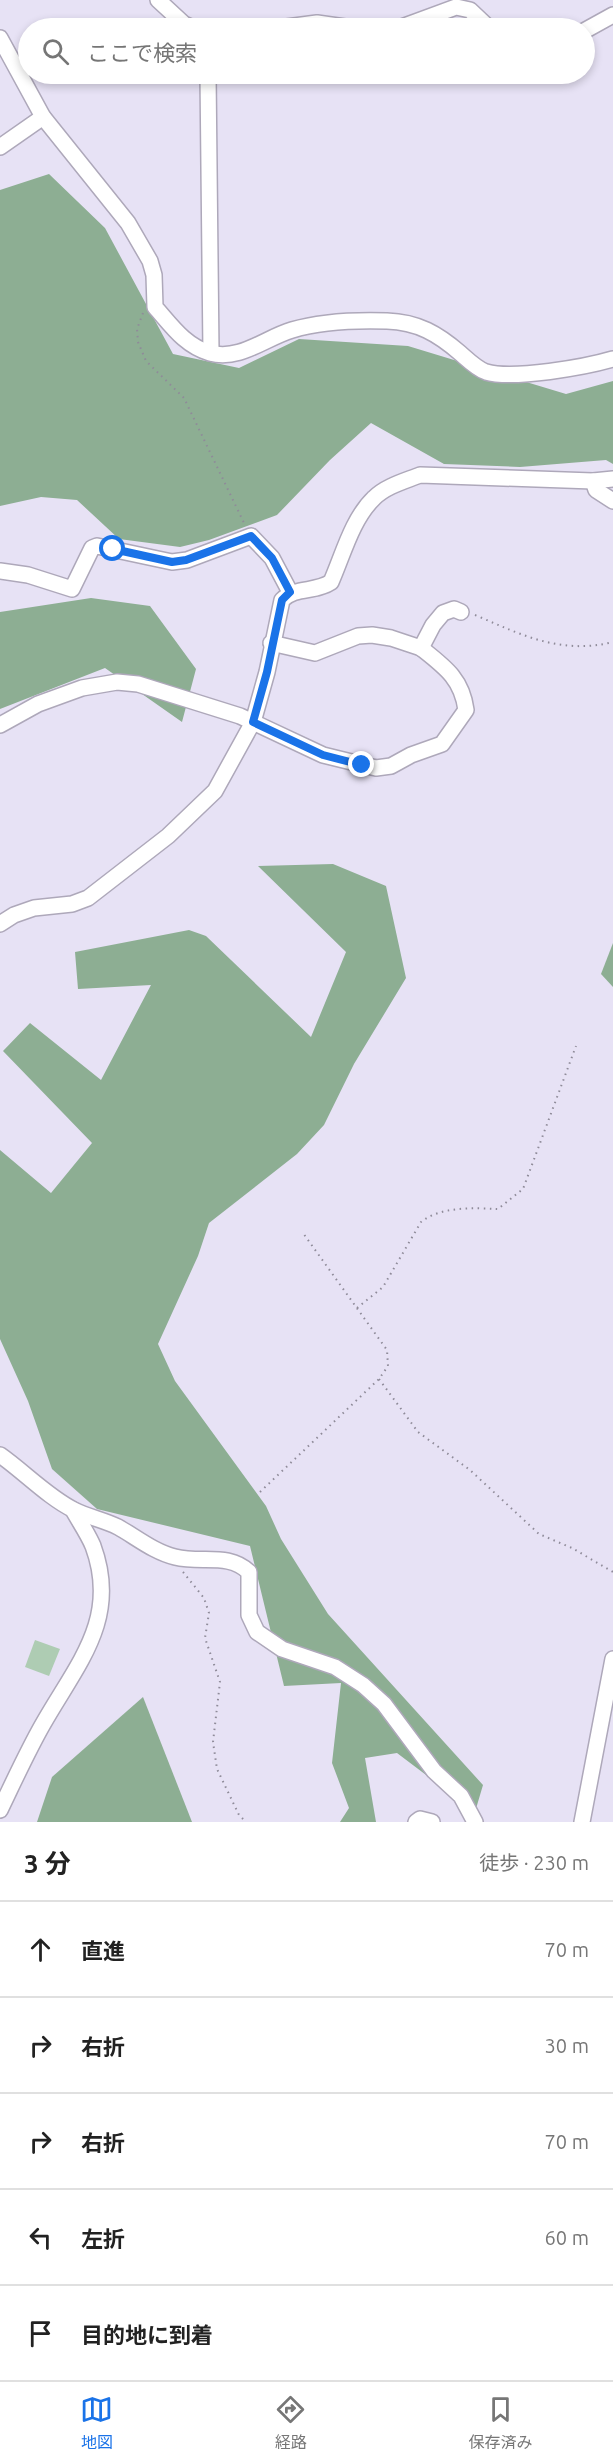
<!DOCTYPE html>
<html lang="ja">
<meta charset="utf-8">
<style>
:root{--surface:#fff;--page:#f6f6f6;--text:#222;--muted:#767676;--line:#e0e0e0;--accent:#1a73e8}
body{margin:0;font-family:Ubuntu,"Noto Sans JP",sans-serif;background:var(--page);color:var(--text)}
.stop{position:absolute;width:18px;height:18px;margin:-14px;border:4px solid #1a73e8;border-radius:50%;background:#fff}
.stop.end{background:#1a73e8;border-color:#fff;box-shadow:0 2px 6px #0008}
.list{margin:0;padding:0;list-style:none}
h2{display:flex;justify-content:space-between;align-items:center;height:78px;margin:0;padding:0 24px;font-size:26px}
h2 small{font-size:20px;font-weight:400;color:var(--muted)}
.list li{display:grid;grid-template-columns:39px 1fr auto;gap:18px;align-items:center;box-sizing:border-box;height:96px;padding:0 24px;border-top:2px solid var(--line)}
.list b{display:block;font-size:22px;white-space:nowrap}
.list em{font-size:20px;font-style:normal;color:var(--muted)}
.icon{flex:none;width:33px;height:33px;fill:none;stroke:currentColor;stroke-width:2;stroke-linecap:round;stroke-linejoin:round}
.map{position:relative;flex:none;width:613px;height:1822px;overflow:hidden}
.search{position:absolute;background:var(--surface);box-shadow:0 3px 9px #0003;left:18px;right:18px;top:18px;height:66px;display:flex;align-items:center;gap:15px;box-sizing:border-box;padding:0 21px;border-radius:33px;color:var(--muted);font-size:22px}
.sheet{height:558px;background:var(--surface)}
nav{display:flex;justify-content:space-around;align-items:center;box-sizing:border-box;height:84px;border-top:2px solid var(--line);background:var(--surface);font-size:16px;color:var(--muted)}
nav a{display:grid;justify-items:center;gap:3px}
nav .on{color:var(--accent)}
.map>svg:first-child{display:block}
</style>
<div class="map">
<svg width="613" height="1822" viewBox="0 0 613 1822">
<rect width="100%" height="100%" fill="#e7e2f5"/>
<path fill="#aeccb3" d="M35,1640L60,1649L49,1676L25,1667Z"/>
<g fill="#8dae93">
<path d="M49,174L105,228L173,354L239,368L299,339L408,346L566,394L613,381V464L606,460L520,467L444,464L371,423L330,460L277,515L209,540L180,547L119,539L77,500L41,497L0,506V190Z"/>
<path d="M91,598L150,606L196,669L182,722L105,668L0,709V612Z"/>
<path d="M333,864L386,886L406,978L354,1064L324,1125L297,1154L209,1223L198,1256L158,1344L175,1381L266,1506L281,1539L328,1614L483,1785L475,1812L397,1753L365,1758L376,1822H340L349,1808L332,1763L341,1683L284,1686L250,1546L97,1509L52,1469L28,1401L0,1339V1150L51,1193L92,1143L3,1051L30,1023L101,1080L151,985L78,989L75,952L189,930L206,936L311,1037L346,952L258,866Z"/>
<path d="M613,943V987L601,974Z"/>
<path d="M143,1697L192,1822H37L52,1777Z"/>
</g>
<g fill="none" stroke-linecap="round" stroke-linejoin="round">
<g stroke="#aea8ba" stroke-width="18">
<g id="minor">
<path d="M158,0L184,24L193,28"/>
<path d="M279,28L317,23L352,28"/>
<path d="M399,28L456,7L470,10L489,28"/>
<path d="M584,31L613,15"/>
<path d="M0,38L43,117L128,223L150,261L154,275L155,307C171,325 185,346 210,353C240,361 265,338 292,330C322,321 356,320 387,321C418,322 438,334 460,353C468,360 477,369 486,372C513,380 586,367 613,359"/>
<path d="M208,74L211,353"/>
<path d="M0,147L43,117"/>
<path d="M593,481L596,490L613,501"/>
<path d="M0,571L28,575L72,589L92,548L97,546L172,562L187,560L251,536L272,558L290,592"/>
<path d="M271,643L315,653L358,636L372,635L391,638L421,648L433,625L443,613L454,609L461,612"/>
<path d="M0,725L38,704L82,688L117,682L138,684L240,716L323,755L376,768L391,766L411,755L442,744L466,710C462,679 445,667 421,648"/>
<path d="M0,924L14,915L34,908L72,904L88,898L168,836L215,791L253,722L267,672L282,600C296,586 315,593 331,582C343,555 352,519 374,498C386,486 405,481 420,475L593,481L613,479"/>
<path d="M0,1455C23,1471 49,1498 74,1510C88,1517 104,1520 118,1527C136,1537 154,1552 175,1557C202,1564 228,1552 249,1572V1615L257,1632L282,1649L335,1667L363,1685L384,1704L434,1771L461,1796L475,1822"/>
<path d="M0,1810C14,1781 27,1752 43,1724C77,1664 120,1619 93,1546C88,1534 79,1521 73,1510"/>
<path d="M416,1822L420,1819L432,1822"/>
<path d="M582,1822L613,1659"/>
</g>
</g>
<g stroke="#8f8b99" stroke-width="2" stroke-dasharray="1.5 4.5" stroke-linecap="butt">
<path d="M143,313L137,329L138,342L146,361L184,398L244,523"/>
<path d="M475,615C522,635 561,655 613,642"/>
<path d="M357,1308L383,1287L421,1222C441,1206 474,1208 498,1209L523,1189L576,1046"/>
<path d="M379,1379L418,1432L470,1470L539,1534L572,1548L613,1572"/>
<path d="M260,1492L379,1379L388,1366L387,1350L303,1233"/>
<path d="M183,1572L204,1598L209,1613L205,1638L220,1682L213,1742L217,1769L239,1815L246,1822"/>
</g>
<use href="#minor" stroke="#fff" stroke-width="15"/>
</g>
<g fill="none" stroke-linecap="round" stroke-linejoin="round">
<path stroke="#1a73e8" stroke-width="8" d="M113,549L172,562L186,560L251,536L272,558L290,592L282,600L267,672L253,722L323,755L362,765"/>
</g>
</svg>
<div class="stop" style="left:113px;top:549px"></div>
<div class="stop end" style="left:362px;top:765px"></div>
<div class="search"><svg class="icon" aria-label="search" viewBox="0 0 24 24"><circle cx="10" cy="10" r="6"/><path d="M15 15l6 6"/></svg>ここで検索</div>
</div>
<section class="sheet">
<h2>3 分<small>徒歩 · 230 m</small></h2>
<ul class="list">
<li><svg class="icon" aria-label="ahead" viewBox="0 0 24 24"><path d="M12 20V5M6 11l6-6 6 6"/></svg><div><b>直進</b></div><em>70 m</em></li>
<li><svg class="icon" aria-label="right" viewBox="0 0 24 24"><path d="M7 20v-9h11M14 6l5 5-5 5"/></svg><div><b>右折</b></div><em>30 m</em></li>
<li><svg class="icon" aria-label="right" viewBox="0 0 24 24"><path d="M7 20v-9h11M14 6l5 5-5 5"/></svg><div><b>右折</b></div><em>70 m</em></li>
<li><svg class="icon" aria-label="left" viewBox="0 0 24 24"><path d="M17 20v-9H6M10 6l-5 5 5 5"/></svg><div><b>左折</b></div><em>60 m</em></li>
<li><svg class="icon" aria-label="arrive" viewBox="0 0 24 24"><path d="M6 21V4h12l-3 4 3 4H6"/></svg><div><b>目的地に到着</b></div></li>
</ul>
</section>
<nav>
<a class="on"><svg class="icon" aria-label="map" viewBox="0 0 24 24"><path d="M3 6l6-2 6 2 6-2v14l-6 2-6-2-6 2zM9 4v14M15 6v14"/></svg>地図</a>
<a><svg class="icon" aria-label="directions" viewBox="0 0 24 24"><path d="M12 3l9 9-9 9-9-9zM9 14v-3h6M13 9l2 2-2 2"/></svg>経路</a>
<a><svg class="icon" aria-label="saved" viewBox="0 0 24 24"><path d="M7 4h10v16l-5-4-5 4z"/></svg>保存済み</a>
</nav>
